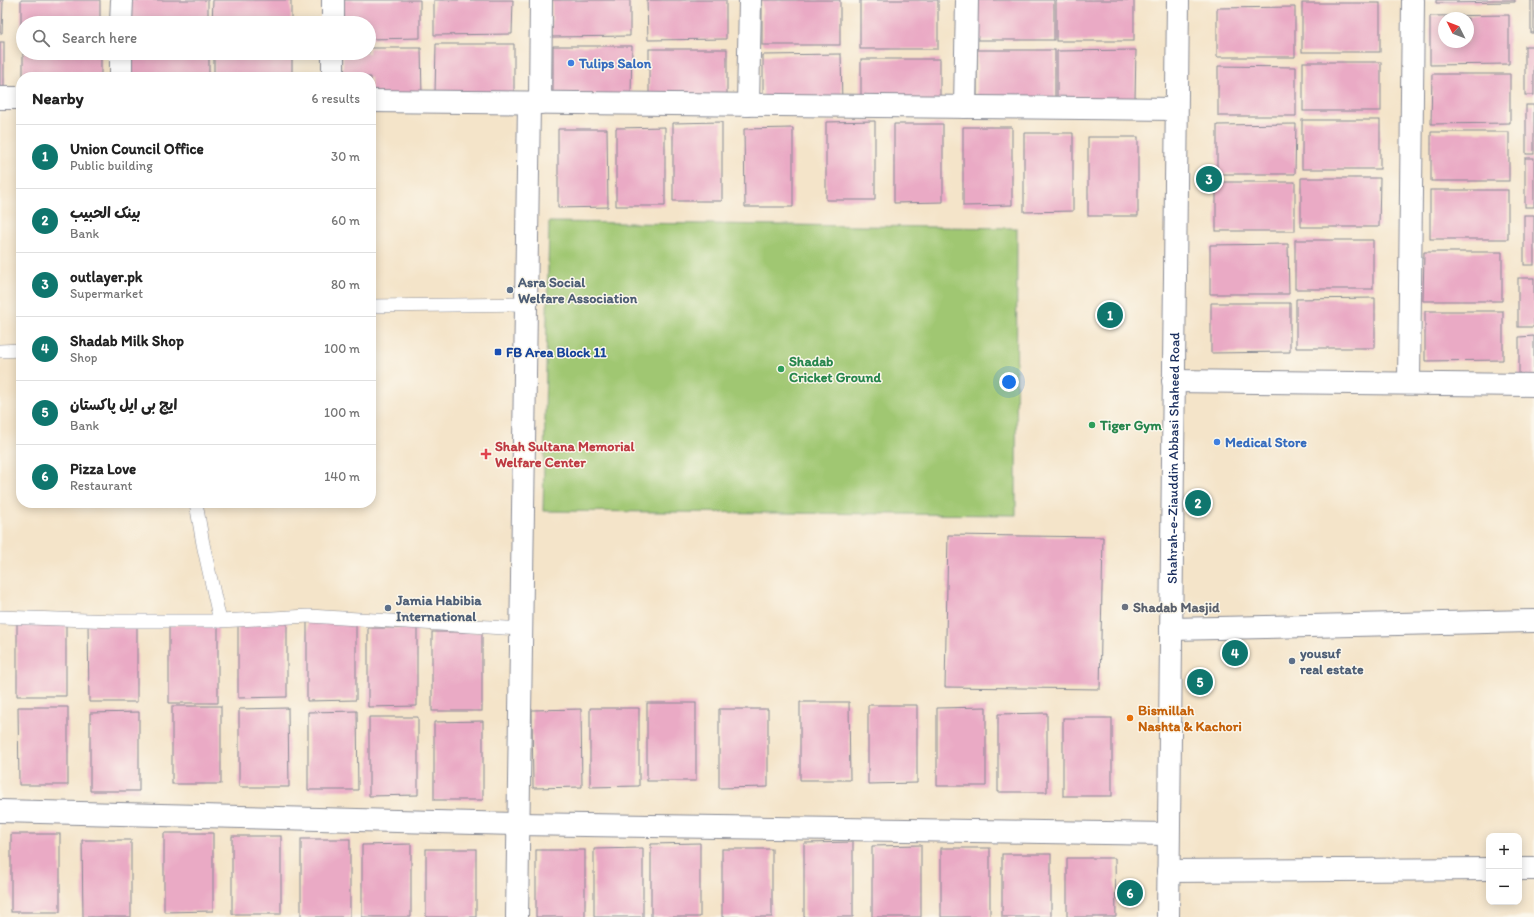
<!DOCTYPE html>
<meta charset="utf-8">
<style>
:root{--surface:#fff;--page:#f2f2f2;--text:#222;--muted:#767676;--line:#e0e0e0;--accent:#0f766e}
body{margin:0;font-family:Itim,"Playpen Sans Arabic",sans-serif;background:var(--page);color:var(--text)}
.controls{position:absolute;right:12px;bottom:12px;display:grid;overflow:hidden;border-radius:8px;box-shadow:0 2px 10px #0003}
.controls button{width:36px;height:36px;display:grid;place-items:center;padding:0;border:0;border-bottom:1px solid var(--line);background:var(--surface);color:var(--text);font:20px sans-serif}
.compass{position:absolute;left:1438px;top:12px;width:36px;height:36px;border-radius:50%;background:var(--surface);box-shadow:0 2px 10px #0003;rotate:312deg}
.you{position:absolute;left:1009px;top:382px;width:14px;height:14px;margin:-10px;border:3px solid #fff;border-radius:50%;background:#1a73e8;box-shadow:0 0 0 6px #1a73e833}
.badge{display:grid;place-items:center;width:26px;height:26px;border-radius:50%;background:var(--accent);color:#fff;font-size:13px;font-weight:700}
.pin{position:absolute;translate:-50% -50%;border:2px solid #fff;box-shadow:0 1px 4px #0006}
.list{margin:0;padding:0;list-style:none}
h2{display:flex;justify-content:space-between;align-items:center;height:52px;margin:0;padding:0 16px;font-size:17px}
h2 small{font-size:13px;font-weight:400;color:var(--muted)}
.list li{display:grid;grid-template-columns:26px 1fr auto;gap:12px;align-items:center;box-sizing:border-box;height:64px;padding:0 16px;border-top:1px solid var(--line)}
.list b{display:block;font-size:15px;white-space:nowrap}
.list p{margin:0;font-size:13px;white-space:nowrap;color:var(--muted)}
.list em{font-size:13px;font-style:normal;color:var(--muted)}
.icon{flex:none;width:22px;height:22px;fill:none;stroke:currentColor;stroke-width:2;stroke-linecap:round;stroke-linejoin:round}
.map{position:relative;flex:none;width:1534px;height:917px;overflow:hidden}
.search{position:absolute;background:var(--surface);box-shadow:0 2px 10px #0003;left:16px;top:16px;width:360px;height:44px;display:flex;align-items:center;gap:10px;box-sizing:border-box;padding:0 14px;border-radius:22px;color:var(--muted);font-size:15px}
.panel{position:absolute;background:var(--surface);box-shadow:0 2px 10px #0003;left:16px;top:72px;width:360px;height:436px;border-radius:16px}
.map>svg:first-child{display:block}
</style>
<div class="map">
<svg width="1534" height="917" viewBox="0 0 1534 917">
<rect width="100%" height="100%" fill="#fbf7ec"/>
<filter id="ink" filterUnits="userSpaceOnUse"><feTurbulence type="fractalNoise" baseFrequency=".025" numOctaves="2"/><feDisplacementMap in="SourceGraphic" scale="8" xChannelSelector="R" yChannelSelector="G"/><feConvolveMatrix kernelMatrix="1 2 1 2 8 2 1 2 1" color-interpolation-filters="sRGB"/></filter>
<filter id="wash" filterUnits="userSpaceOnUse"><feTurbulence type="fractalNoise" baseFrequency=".012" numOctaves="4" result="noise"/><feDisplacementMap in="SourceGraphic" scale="16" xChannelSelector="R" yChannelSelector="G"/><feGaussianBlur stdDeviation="0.9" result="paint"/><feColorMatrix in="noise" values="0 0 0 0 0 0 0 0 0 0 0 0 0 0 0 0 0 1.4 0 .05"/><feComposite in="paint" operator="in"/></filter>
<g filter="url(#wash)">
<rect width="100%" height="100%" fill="#f4e4c9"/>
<path fill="#a0c772" stroke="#5e7b68" d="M549,222L1017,228L1016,515L543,511Z"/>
<g id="blocks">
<g fill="#eaaac5" fill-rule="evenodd">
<path d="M0,0H3L2,33H0Z"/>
<path d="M21,0H100V23H23V32H21Z"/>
<rect x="130" y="0" width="78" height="23"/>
<path d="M213,0H291V23H212Z"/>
<path d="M342,0H420V38L369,39V23H342Z"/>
<path d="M434,0H513L512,34L434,35Z"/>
<path d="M552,0H630V36L552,37Z"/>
<path d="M647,0H726V39L648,40Z"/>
<rect x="762" y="0" width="78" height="45"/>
<rect x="860" y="0" width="78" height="49"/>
<rect x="976" y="0" width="78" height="40"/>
<rect x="1056" y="0" width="78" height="41"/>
<path d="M1436,0H1515V2L1436,3Z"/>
<rect x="1531" y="0" width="3" height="33"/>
<rect x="1302" y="3" width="78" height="49"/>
<path d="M1295,7V57H1217V8Z"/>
<path d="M1509,15V64L1430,65V16ZM1444,18H1468V42H1444Z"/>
<rect x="0" y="42" width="4" height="49"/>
<path d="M436,44H514V93L435,94Z"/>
<path d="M553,46H632L631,95H553Z"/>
<rect x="1525" y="46" width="9" height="49"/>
<path d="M369,48H421L422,97H371V77H343V53H369Z"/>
<rect x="649" y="49" width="78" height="49"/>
<rect x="977" y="50" width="78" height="49"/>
<path d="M1136,50L1135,99L1057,100V51Z"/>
<rect x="23" y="53" width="78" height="24"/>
<rect x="131" y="53" width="78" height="24"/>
<rect x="214" y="53" width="78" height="24"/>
<path d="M841,54L842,104H763V55Z"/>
<rect x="861" y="59" width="79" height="49"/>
<rect x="1303" y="62" width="78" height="49"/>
<path d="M1218,66L1296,67V116H1218Z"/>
<path d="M1432,74H1510V123L1431,124Z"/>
<rect x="1526" y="105" width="8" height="49"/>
<rect x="1302" y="120" width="78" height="49"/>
<path d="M875,121V200H826V122Z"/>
<path d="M722,122V201H673V123Z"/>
<path d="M894,124H943V202L894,203Z"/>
<path d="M1296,124L1295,174H1217V125Z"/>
<path d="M665,127V206H616V128Z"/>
<path d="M963,127H1012V205L963,206Z"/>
<path d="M793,128V207H745L744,129Z"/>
<path d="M558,129H607L608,207L558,208Z"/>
<rect x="1431" y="132" width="78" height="49"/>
<path d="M1024,133H1073V211L1024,212Z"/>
<rect x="1088" y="137" width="50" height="79"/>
<rect x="1525" y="158" width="9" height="49"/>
<path d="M1301,178H1380L1379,227H1301Z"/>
<rect x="1216" y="182" width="79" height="49"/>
<rect x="1430" y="190" width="78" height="49"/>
<rect x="1524" y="215" width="10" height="50"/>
<rect x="1295" y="240" width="78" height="49"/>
<path d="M1288,244L1289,294H1210V245Z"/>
<path d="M1424,252H1502V301H1423Z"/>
<rect x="1518" y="278" width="16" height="49"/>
<path d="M1375,298V348H1296V299Z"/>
<path d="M1211,303H1290V352L1211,353Z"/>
<path d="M1425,311H1503V360L1425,361Z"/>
<path d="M1534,336V386H1519V337Z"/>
<path d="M948,535L1103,537L1100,689L945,687Z"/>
<path d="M66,617V696H17V618Z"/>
<path d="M238,619H287V697L238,698Z"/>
<path d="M307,622H356V700L307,701Z"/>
<path d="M137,623V702H89L88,624Z"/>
<path d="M218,624V703H169V625Z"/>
<path d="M368,628H417V706L368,707Z"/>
<rect x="432" y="632" width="50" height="79"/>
<path d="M800,702H849L850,780H800Z"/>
<rect x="647" y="703" width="49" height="78"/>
<path d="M868,705H917V783L868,784Z"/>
<rect x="172" y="706" width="49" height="78"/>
<path d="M18,707H68V785H19Z"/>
<path d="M986,707V786H937V708Z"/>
<path d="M288,708L289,787H239V709Z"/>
<path d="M590,708H639V786L590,787Z"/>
<path d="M581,709L582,787L533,788L532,710Z"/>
<path d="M719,709H768V787L719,788Z"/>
<path d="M357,711L358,790H308V712Z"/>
<path d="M139,712V791H90V713Z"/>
<path d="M1047,713V792H998V714Z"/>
<path d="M369,717H418V795L369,796Z"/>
<rect x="1063" y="718" width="49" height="78"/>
<path d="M483,721V800H434V722Z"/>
<path d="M164,833H213V911L164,912Z"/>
<rect x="11" y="834" width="49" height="78"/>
<rect x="232" y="836" width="49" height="78"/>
<rect x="301" y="839" width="49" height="78"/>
<path d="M82,840H131V917H83Z"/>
<path d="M853,842V917H804V843Z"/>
<path d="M700,843V917H651V844Z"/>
<path d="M411,844V917H362V845Z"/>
<path d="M921,845V917H872V846Z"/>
<path d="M643,848V917H594V849Z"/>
<rect x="941" y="848" width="49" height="69"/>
<rect x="426" y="849" width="50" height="68"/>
<rect x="722" y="849" width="50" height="68"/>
<rect x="536" y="850" width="49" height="67"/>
<rect x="1002" y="854" width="49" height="63"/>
<path d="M1067,858H1115L1116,917H1067Z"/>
</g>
</g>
</g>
<g filter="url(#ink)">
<use href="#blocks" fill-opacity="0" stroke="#888a94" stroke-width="1"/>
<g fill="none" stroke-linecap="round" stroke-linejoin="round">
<g stroke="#888a94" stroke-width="14">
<g id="service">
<path d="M371,306L526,304"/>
<path d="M0,351L21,350"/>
<path d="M196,503L203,544L220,621"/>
<path d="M0,617L117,621H220L309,616L521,629"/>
</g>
</g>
<g stroke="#888a94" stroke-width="24">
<g id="minor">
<path d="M121,23L122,0"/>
<path d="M333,23V0"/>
<path d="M121,77V53"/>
<path d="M333,77V53"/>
<path d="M0,98H21"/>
<path d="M371,101L1176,109"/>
<path d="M540,103L541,0"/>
<path d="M748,105L750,0"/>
<path d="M965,107L967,0"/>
<path d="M1173,381L1534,385"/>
<path d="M1409,383L1413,0"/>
<path d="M1171,629L1534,621"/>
<path d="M0,811L518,824L1168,834"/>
<path d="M1519,869H1534"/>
<path d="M1168,871L1489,869"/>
<path d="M517,917L529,103"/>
</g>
</g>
<g stroke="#888a94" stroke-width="24">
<g id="tertiary">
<path id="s1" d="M1168,917L1178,0"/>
</g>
</g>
<use href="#service" stroke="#fff" stroke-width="13"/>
<use href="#minor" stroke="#fff" stroke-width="22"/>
<use href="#tertiary" stroke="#fff" stroke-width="22"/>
</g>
</g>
<g fill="#3f7fe0" stroke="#fbf7ec" stroke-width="1.5">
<circle cx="571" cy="63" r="4"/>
<circle cx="1217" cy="442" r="4"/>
</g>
<g fill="#5c6f8a" stroke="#fbf7ec" stroke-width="1.5">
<circle cx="510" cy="290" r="4"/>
<circle cx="388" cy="608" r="4"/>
<circle cx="1292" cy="661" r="4"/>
</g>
<rect fill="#1a4fb4" stroke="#fbf7ec" stroke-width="1.5" x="494" y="348" width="8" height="8" rx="2"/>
<g fill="#2e9e5b" stroke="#fbf7ec" stroke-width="1.5">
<circle cx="781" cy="369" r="4"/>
<circle cx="1092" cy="425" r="4"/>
</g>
<path fill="#e0444e" stroke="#fbf7ec" stroke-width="1.5" d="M484 448h4v4h4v4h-4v4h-4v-4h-4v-4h4z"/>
<circle fill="#6b7280" stroke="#fbf7ec" stroke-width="1.5" cx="1125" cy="607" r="4"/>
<circle fill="#e8710a" stroke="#fbf7ec" stroke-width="1.5" cx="1130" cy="718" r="4"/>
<g text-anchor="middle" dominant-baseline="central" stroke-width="3" stroke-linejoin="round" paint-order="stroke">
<g font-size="14" font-weight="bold" fill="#366cbe" stroke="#fbf7ec" text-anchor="start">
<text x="579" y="63">Tulips Salon</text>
<text x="1225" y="442">Medical Store</text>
</g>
<g font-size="14" font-weight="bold" fill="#4e5e75" stroke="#fbf7ec" text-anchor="start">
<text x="518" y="282">Asra Social<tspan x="518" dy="16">Welfare Association</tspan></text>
<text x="396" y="600">Jamia Habibia<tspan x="396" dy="16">International</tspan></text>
<text x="1300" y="653">yousuf<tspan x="1300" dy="16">real estate</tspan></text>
</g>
<g font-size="14" font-weight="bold" fill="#164399" stroke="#fbf7ec" text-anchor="start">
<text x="506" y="352">FB Area Block 11</text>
</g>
<g font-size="14" font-weight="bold" fill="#27864d" stroke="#fbf7ec" text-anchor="start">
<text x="789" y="361">Shadab<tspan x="789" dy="16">Cricket Ground</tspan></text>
<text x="1100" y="425">Tiger Gym</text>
</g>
<g font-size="14" font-weight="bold" fill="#be3a42" stroke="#fbf7ec" text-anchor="start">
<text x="495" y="446">Shah Sultana Memorial<tspan x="495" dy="16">Welfare Center</tspan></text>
</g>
<g font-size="14" fill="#1b2f5e" stroke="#fbf7ec">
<text stroke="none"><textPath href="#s1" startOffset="459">Shahrah-e-Ziauddin Abbasi Shaheed Road</textPath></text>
</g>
<g font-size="14" font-weight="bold" fill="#5b616d" stroke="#fbf7ec" text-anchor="start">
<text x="1133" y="607">Shadab Masjid</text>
</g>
<g font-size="14" font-weight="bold" fill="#c56008" stroke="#fbf7ec" text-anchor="start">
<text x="1138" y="710">Bismillah<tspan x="1138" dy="16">Nashta &amp; Kachori</tspan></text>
</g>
</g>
</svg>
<div class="controls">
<button>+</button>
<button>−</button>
</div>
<svg class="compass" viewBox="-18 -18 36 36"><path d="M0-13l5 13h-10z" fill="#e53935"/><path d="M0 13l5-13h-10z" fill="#767676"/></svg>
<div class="you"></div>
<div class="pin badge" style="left:1110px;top:315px">1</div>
<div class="pin badge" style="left:1198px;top:503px">2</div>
<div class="pin badge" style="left:1209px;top:179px">3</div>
<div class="pin badge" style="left:1235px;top:653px">4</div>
<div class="pin badge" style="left:1200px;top:682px">5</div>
<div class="pin badge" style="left:1130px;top:893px">6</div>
<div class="search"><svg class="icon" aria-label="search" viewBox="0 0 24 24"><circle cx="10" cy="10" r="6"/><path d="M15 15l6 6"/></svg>Search here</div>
<section class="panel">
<h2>Nearby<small>6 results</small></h2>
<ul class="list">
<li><span class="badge">1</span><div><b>Union Council Office</b><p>Public building</p></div><em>30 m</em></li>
<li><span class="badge">2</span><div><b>بينک الحبيب</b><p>Bank</p></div><em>60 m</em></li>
<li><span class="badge">3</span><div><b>outlayer.pk</b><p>Supermarket</p></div><em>80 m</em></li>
<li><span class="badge">4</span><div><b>Shadab Milk Shop</b><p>Shop</p></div><em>100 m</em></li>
<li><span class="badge">5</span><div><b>ایچ بی ایل پاکستان</b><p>Bank</p></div><em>100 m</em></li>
<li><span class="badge">6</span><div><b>Pizza Love</b><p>Restaurant</p></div><em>140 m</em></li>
</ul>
</section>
</div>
